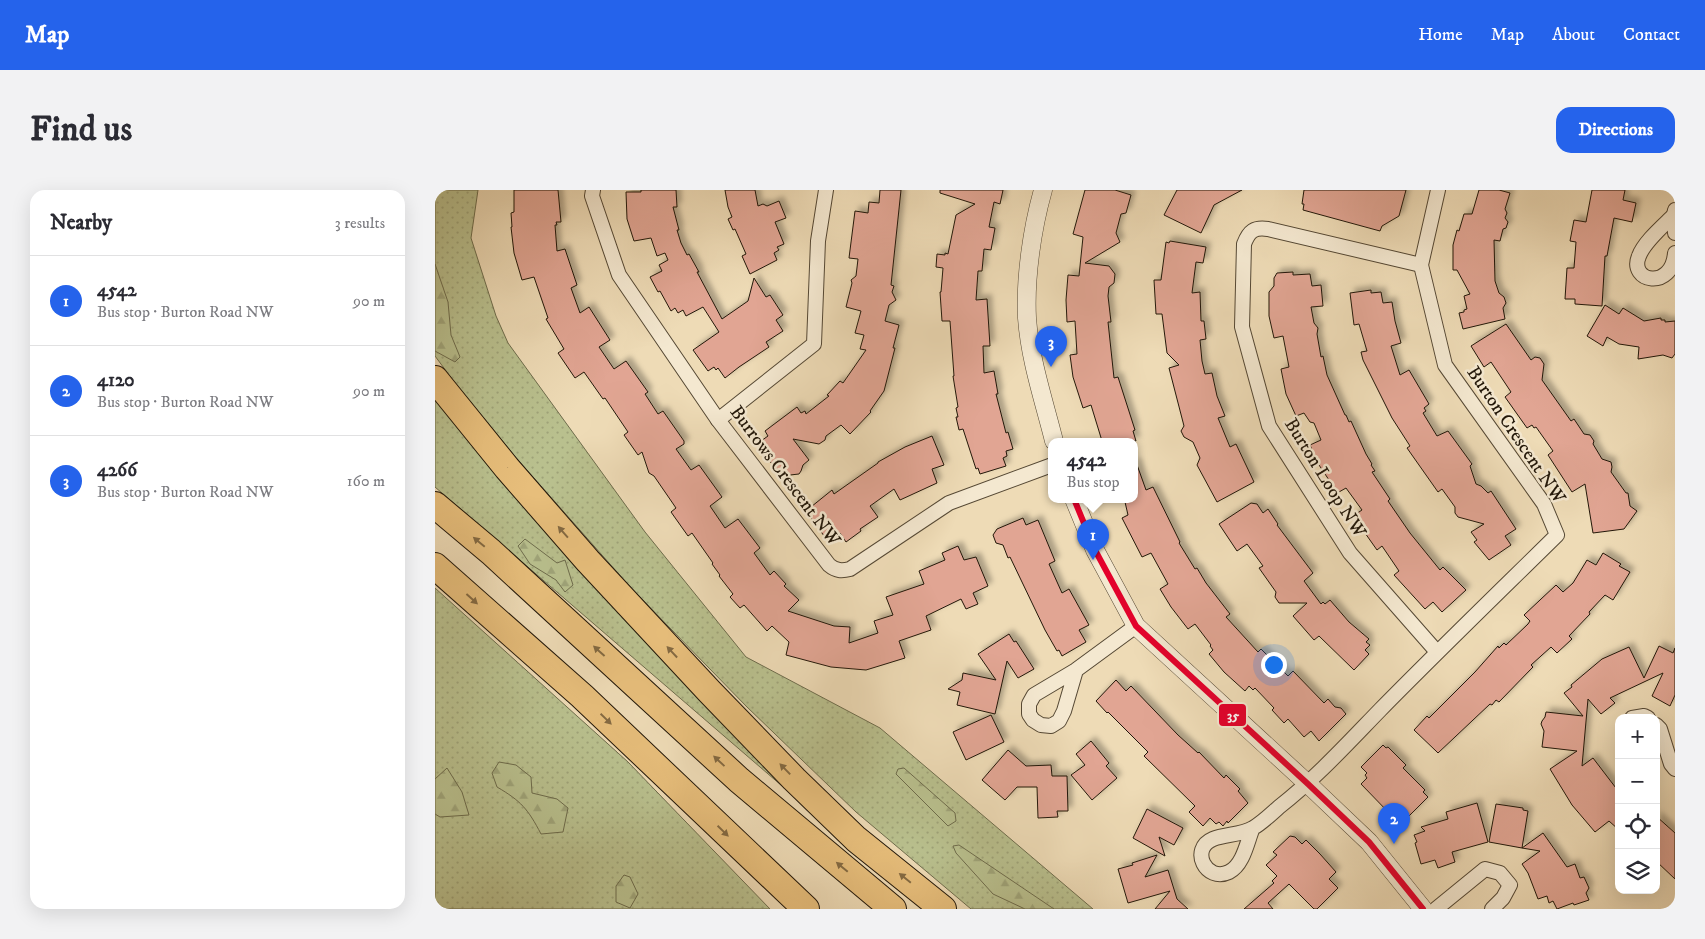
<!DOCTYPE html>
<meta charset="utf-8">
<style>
:root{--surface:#fff;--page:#f2f2f3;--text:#2b2b33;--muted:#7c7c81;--line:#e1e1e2;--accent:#2563eb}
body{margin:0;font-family:"IM FELL DW Pica",serif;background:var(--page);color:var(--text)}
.controls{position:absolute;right:15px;bottom:15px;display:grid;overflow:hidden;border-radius:10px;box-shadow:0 5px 20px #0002}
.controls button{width:45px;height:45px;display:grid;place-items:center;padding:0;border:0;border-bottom:1px solid var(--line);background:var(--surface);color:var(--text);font:25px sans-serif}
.you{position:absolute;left:838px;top:474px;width:18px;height:18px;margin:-12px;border:4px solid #fff;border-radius:50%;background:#1a73e8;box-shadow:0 0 0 8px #1a73e833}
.badge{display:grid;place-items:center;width:32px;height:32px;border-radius:50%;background:var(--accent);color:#fff;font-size:16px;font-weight:700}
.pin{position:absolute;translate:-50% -41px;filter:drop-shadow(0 1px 2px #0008)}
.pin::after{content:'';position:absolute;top:26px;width:18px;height:15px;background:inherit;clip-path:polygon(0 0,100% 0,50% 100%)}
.popup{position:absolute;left:613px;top:248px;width:90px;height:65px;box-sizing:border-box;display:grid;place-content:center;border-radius:10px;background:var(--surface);filter:drop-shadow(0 1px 4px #0005);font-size:16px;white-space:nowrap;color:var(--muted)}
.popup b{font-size:19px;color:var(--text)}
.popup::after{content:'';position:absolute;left:50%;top:100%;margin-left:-10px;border:10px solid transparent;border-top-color:var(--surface)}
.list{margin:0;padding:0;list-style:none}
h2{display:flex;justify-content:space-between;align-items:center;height:65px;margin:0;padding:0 20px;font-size:21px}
h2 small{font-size:16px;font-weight:400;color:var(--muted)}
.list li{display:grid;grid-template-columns:32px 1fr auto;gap:15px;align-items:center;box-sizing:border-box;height:90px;padding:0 20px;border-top:1px solid var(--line)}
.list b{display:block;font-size:19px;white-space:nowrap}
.list p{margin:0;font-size:16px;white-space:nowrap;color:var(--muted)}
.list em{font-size:16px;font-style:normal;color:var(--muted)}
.icon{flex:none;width:28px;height:28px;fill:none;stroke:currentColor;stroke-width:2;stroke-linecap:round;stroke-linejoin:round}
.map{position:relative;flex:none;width:1240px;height:719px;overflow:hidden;border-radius:15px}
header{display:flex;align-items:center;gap:30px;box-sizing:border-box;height:70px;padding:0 25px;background:var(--accent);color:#fff}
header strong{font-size:24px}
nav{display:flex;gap:28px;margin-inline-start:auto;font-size:18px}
.intro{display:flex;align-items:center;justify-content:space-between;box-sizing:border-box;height:120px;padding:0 30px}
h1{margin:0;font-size:35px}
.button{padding:12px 22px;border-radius:15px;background:var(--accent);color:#fff;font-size:18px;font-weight:700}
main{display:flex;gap:30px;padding:0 30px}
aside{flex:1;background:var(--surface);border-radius:15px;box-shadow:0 5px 20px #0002}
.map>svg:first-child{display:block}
</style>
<header>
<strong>Map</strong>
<nav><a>Home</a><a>Map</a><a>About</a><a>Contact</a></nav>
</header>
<div class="intro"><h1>Find us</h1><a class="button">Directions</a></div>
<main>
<aside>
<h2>Nearby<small>3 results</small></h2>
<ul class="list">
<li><span class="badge">1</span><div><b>4542</b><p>Bus stop · Burton Road NW</p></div><em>90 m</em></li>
<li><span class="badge">2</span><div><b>4120</b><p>Bus stop · Burton Road NW</p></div><em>90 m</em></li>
<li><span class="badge">3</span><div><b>4266</b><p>Bus stop · Burton Road NW</p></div><em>160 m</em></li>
</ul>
</aside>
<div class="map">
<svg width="1240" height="719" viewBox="0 0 1240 719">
<defs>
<pattern id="grass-dots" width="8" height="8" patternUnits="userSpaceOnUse" patternTransform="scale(1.25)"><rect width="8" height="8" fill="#b9c08e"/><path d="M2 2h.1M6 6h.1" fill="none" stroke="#9fa479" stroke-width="1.8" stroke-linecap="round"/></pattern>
<pattern id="forest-firs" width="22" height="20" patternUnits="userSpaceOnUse" patternTransform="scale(1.25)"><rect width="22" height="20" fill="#b9c08e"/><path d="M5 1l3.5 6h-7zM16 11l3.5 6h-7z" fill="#9fa479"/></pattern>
<filter id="shadow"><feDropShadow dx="4.5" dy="-4.5" stdDeviation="2.5" flood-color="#0004"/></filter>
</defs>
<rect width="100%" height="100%" fill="#eedbb6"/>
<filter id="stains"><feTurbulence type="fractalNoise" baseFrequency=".004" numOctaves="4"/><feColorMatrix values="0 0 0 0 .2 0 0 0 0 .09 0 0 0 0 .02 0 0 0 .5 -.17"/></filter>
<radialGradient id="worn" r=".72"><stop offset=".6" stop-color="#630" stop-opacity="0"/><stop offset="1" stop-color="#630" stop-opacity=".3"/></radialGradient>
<g fill="url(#grass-dots)" stroke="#6e6c4c">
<path d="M0,0H43L36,48L61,126L73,153L210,342L311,467L445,538L658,719H536L421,622L312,517L197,399L83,270L20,193L0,166Z"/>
<path d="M0,202L354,602L0,297Z"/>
<path d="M0,398L193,572L335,719H0Z"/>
</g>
<g fill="url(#forest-firs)" stroke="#6e6c4c">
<path d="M0,74L13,112L16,145L25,167L20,172L0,161Z"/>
<path d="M90,349L122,373L130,370L138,395L130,402L121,390L95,374L83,356Z"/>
<path d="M64,572L81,575L96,587L97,603L122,609L133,618L128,642L106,644C93,619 86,611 62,597L57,583Z"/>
<path d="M12,578L27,602L34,625L5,627L0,624V589Z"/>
<path d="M469,578L520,623L521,631L513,636L461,584L463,579Z"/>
<path d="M524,655L619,719H590L558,704L521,663L518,656Z"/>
<path d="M189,685L195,687L203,704L195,718L181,712V696Z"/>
</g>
<g fill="#e1a593" stroke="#221709" filter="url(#shadow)">
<path d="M79,0H123L126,32H121L122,35H120L122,61L130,59L142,95L136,98L145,123L154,117L175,150L164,157L179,179L191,171L213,202L210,204L223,224L228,221L249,251V254L241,259L256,280L264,275L287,307L275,316L290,338L303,329L325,358L319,363L335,385L339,381L351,394L349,396L364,410L353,421L399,436L415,437L414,453L443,443L439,431L458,425L451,407L489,394L484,381L510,370L507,363L523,356L529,370L541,367L553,396L538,403L543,414L531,419L526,409L491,426L496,440L464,451L470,468L431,480L396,477L351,465L354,452L337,436L332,441L309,415L305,418L295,407L298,404L284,386L285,385L277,374L278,373L257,343L253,346L236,322L241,318L219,286L214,283L207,262L203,265L189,245L193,242L170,208L168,209L149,182L140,188L123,163L129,159L111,129L113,128L99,87L87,90L79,63L76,37H77L76,23L79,22Z"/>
<path d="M206,0H241L242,17H238L244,40H242L246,53L252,65L254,64L264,82H262L287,129L313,111L319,88L331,107L335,105L348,125L341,130L348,141L331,152L334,157L304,177L290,188L283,178L281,180L279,177L273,181L258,160L284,142L268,117L251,126L248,120L243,123L240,118L236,121L225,101L223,102L215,87L227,81L224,75L233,70L230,63L222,66L216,48L199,51L192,29L191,2H206Z"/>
<path d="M290,0H320L323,16L328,14L332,16L344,11L351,28L340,32L349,54L342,57L344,60L339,63L342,70L315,84L307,66L311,64L300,39L298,40L293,29L297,27L293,17Z"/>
<path d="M445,0H466L456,95L459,96L457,102L461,110L454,115L450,131L464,135L458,158H460L449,201L435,221L436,222L415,244L406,235L391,246L390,250L384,254L358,249L374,270L368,275L366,281L364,284L355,285L350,289L332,268L334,267L330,262L332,259L326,251L333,246L330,241L362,217L366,223L370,221L371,224L394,206L392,205L405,191L408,193L431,160L425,159L429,145L420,143L426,121L411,117L417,93L416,90L421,86L423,69L414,68L420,21L433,23L434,12L444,13Z"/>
<path d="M505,0H568L565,14L559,12L554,37L560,38L556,60L549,59L547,81H543L541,110L552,109L555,156H548L549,183L559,181L563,204H561L571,243L573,242L578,259L571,261L572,266L568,268L571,276L545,284L543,278L541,279L528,239L524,240L521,227H523L521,218L523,217L518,186H519L515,131H507L505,102H506L508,78L501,77L502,64L510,65V63L513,64L521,25L540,14L505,3Z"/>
<path d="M650,0H680L696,5L691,23L686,24L681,43L685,52L650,73L674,76L680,84L679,93L674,97L673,106L676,132H673L679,188L683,187L700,240L698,241L701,251H667L656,215L648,218L638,187L635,165L642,164L640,131L632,132L631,110L633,85L644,86L648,47L638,44Z"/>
<path d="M742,0H807L779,15L766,43L729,25Z"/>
<path d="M869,0H971L964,26L947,36L945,41L868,20L869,14H867Z"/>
<path d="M1044,0H1064L1075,3L1070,19L1072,23L1070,28L1073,32L1071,38L1068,39L1065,51L1059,50L1060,91L1064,103L1069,107L1071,113L1068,118L1070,129L1028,139L1024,123L1029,122V120L1032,119L1029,106L1035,104L1022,80H1018V55L1022,40L1024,41L1029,24H1037Z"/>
<path d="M1157,0H1190L1188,10L1201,13L1197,32L1179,28L1172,66H1170L1167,116L1140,114V109H1130L1132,78H1139L1141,52L1135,51L1139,30L1151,32Z"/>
<path d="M735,51L771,57L768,73L761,72L757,103L765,102L766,131H769L771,149L765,150L767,171L770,184L777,183L782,206L790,226L783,228L795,257L801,254L819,292L782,312L762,275L765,268L758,252L749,247L746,241L749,236L734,178L744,175L732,163L727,124H721L719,90H726L731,52L734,53Z"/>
<path d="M858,82V85L875,84L877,96L886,95L888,116L876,117L879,133L883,138L882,144L886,167L888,166L892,185L910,225H911L914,232L916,231L931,264L937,274L936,275L940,281L937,282L955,309L953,311L975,343L1005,380L1008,377L1031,400L1007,422L998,412L990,419L959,385L964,381L947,356L942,360L918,326L927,320L911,298L904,302L901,298L900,299L882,272L875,255L886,250L879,233L875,232L869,223L861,226L851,204L846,179L854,177L848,146L839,148L834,126V102L839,96V88L842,83Z"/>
<path d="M936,100V103L946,102L948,113L957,112L960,131L966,153L956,156L965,185L974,180L994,214L989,218L991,221L988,223L1002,246L1013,241L1037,274L1035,276L1041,294L1046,296L1053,303L1056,301L1081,339L1070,346L1076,355L1054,370L1039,352L1042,350L1036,342L1049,334L1023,327L1020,323V317L1007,299L1003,302L972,258L975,256L957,228L928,170L926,162L932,161L924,134L919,135L915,103Z"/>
<path d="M1170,115L1184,124L1188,118L1209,131L1226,128V130H1230V132L1240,131V164L1237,168L1228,165L1203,169L1204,157L1184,154L1172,147L1168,156L1152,146Z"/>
<path d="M1071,134L1096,170L1100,167L1105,168L1109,174L1107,190L1136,231L1139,229L1149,244L1155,245L1159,251L1158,254L1167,269L1176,272L1177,277L1176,282L1191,303H1193L1195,316L1202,321L1189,339L1158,343L1150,294L1137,302L1113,265L1118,261L1101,237L1099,238L1097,235L1092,238L1070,207L1076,202L1056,172L1049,177L1036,156Z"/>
<path d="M497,246L509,275L497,279L502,293L465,310L459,299L435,316L443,327L425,339L426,341L411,352L405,343L401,346L400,344L392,350L371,321L397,300L399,304L443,273V272L470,257Z"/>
<path d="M701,272L711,300L718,297L745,352L744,353L760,379L762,378L771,393L795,424L791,427L823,462L826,459L853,486L858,481L889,513L893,509L900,517L906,518L911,524L884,551L876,541L869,547L853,529L849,533L837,520L839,518L820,498L818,500L814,496L810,501L789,482L774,464L778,460L775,456L776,455L760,434L753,439L736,417L725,399L733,394L716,363L707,367L687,328L693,325L690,312L693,309H699V273Z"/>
<path d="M816,313L822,314L828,323L833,319L843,334L842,335L878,383L869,391L886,414L888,412L890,414L895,410L914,432L934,449L931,452L935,455L930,460L934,464L919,480L884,446L879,450L858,426L872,413H844L840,407L841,402L824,378L828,376L812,354L802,361L784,334Z"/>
<path d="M588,328L591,335L603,330L620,371L614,374L627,403L634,399L654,435L644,440L651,452L627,466L624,460L622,461L610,440L575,367L573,368L568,355L561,353L558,345L562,339Z"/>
<path d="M1168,363L1186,374L1184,376L1195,382L1178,410L1170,405L1154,422L1155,424L1134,446L1137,449L1122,463L1116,457L1096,475L1098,477L1064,512L1061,510L1057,515L1055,514L1003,563L1001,561L979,540L992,526L994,528L1040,482L1063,456L1064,458L1069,453L1071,455L1093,434L1095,431L1089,425L1121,395L1128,402L1138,393L1152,370L1161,375Z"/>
<path d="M574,444L579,452L581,451L599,479L583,488L572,471L560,524L522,515L525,502L513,499L527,490L528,483L561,490L543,464Z"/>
<path d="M1224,456L1238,463L1240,458V505L1235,516L1217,506L1228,483L1175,508L1180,513L1166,524L1153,509L1147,576L1158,568L1184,602V640L1174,631L1160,642L1137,615L1115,579L1142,561L1107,557L1109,541L1106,534L1107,531L1110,527L1111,522L1148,526L1129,503L1137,497L1136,495L1167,469L1194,457L1209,488Z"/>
<path d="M681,490L691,501L696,496L743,545L763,563L764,562L789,588L791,585L805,599L803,601L813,613L793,633L792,631L788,636L784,632L781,634L775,628L768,636L754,622L760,616L709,566L713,562L673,522L672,523L661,511Z"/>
<path d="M556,525L569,552L531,570L518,542Z"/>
<path d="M656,551L674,573L671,576L682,588L657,610L636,585L650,575L641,564Z"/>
<path d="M948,555L951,558L953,557L971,575L968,578L990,600L988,602L993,607L974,626L965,616L956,625L926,594L932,588L930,585L932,583L926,577Z"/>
<path d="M573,560L591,576L616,575L617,586H632L633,621H622L623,627L603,628L602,597H582L570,610L547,590Z"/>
<path d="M1042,613L1053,652L1017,662L1020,672L1003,678L1000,670L986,674L980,653L982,652L979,645L990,641L986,637L1013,629L1011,622Z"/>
<path d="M1061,614L1088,618V620L1093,621L1087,658L1054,652Z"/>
<path d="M712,619L748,638L739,655L724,647L730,666L698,648Z"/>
<path d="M1221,626L1240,643V689L1221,671Z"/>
<path d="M1108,643L1132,677L1140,674L1145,688L1149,687L1154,698L1151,703L1154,710L1139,715L1138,713L1122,719L1118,711L1114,713L1112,706L1103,709L1093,683L1087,674L1105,661L1087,658Z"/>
<path d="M855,646L860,647L867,654L871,650L885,664L901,682L894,689L903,698L882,719H879L854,694L833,713L838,719H809L839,693L837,691L842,686L831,675L842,665L838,662Z"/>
<path d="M722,665L710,687L733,680L742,709L753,719H720L735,701L693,713L683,679L698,675L697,673Z"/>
</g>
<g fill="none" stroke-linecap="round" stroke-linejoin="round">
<g stroke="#554834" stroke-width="16">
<g id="minor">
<path d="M158,0L157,6L184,85L283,230L394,375C401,381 407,381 415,379L514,313L617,275"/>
<path d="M1240,20L1239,25L1240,43"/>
<path d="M1239,25C1228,36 1209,52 1204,66C1193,92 1237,101 1240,63"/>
<path d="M986,75L833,39C819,37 814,41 809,54L807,137L834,236L915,363L1002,462"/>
<path d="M283,230L379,154L383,51L391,0"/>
<path d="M641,480L629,521L624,531L616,536L606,535L598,530L594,524V514L599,505L641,480L701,436"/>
<path d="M1197,528L1209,526L1213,528"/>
<path d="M1221,535L1225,539L1236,574L1240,579"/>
<path d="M817,640C812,653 808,675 794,682C771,693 754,659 778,649C790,644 807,645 818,638C827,633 836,624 844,617C881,588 912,554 945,520C1003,461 1063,403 1122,345L1109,314L1010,175L986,75L1003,0"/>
<path d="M1001,719L1050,679L1065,683L1075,695L1068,708L1057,719"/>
</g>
</g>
<g stroke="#554834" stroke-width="19">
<g id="tertiary">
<path d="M608,0C597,39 590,88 592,128C595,170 609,211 619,251"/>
<path d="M639,309L660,360L701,436L873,594L934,652L988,719"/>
</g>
</g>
<g stroke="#221709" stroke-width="28">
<g id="motorway">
<path d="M0,189L72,278L153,371L274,501L359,589L421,649L508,719"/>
<path d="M0,315L56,362L304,590L458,719"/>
<path d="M0,376L147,506L371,719"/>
</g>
</g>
<use href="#minor" stroke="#f4e8d0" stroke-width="14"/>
<use href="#tertiary" stroke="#f4e8d0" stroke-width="18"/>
<use href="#motorway" stroke="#e7be7b" stroke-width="26"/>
<g stroke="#f4e8d0" stroke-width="10">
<path id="bus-1" d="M639,309L660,360L701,436L873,594L934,652L988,719"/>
</g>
<use href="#bus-1" stroke="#e4002b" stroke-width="6"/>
</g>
<defs><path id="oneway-solid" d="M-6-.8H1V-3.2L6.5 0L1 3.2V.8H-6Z" transform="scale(1.25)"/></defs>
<g fill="#846a42">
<use href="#oneway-solid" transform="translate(128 342) rotate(-131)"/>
<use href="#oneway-solid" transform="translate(44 352) rotate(-140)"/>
<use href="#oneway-solid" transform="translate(37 409) rotate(42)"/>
<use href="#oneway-solid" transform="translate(164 461) rotate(-138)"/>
<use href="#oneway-solid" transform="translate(237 462) rotate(-133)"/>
<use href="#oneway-solid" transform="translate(171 529) rotate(44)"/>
<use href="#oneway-solid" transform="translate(284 571) rotate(-137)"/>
<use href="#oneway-solid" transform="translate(350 579) rotate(-134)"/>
<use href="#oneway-solid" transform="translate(288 641) rotate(44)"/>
<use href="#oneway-solid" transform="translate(407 677) rotate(-140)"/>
<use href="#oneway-solid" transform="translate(470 688) rotate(-141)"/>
</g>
<g text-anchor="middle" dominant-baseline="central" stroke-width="5" stroke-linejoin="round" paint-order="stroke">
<g font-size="19" fill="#221709" stroke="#f4e8d0">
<text transform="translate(1081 245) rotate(56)">Burton Crescent NW</text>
<text transform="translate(350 286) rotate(53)">Burrows Crescent NW</text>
<text transform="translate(890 288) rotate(58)">Burton Loop NW</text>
</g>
</g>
<rect stroke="#f4e8d0" stroke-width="2" x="783" y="513" width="29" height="24" rx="5" fill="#e4002b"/>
<g font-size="14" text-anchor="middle" font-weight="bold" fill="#fff">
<text x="798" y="530">35</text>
</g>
<rect width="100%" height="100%" filter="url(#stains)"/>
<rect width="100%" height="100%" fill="url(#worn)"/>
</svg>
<div class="controls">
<button>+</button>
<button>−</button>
<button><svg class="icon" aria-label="locate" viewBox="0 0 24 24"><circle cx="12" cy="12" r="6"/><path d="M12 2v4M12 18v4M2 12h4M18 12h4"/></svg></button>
<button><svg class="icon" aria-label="layers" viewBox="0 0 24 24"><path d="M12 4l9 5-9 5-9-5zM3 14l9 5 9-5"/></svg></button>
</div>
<div class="you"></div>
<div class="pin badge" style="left:658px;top:370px">1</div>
<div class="popup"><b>4542</b>Bus stop</div>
<div class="pin badge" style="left:959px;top:654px">2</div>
<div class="pin badge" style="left:616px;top:177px">3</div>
</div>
</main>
